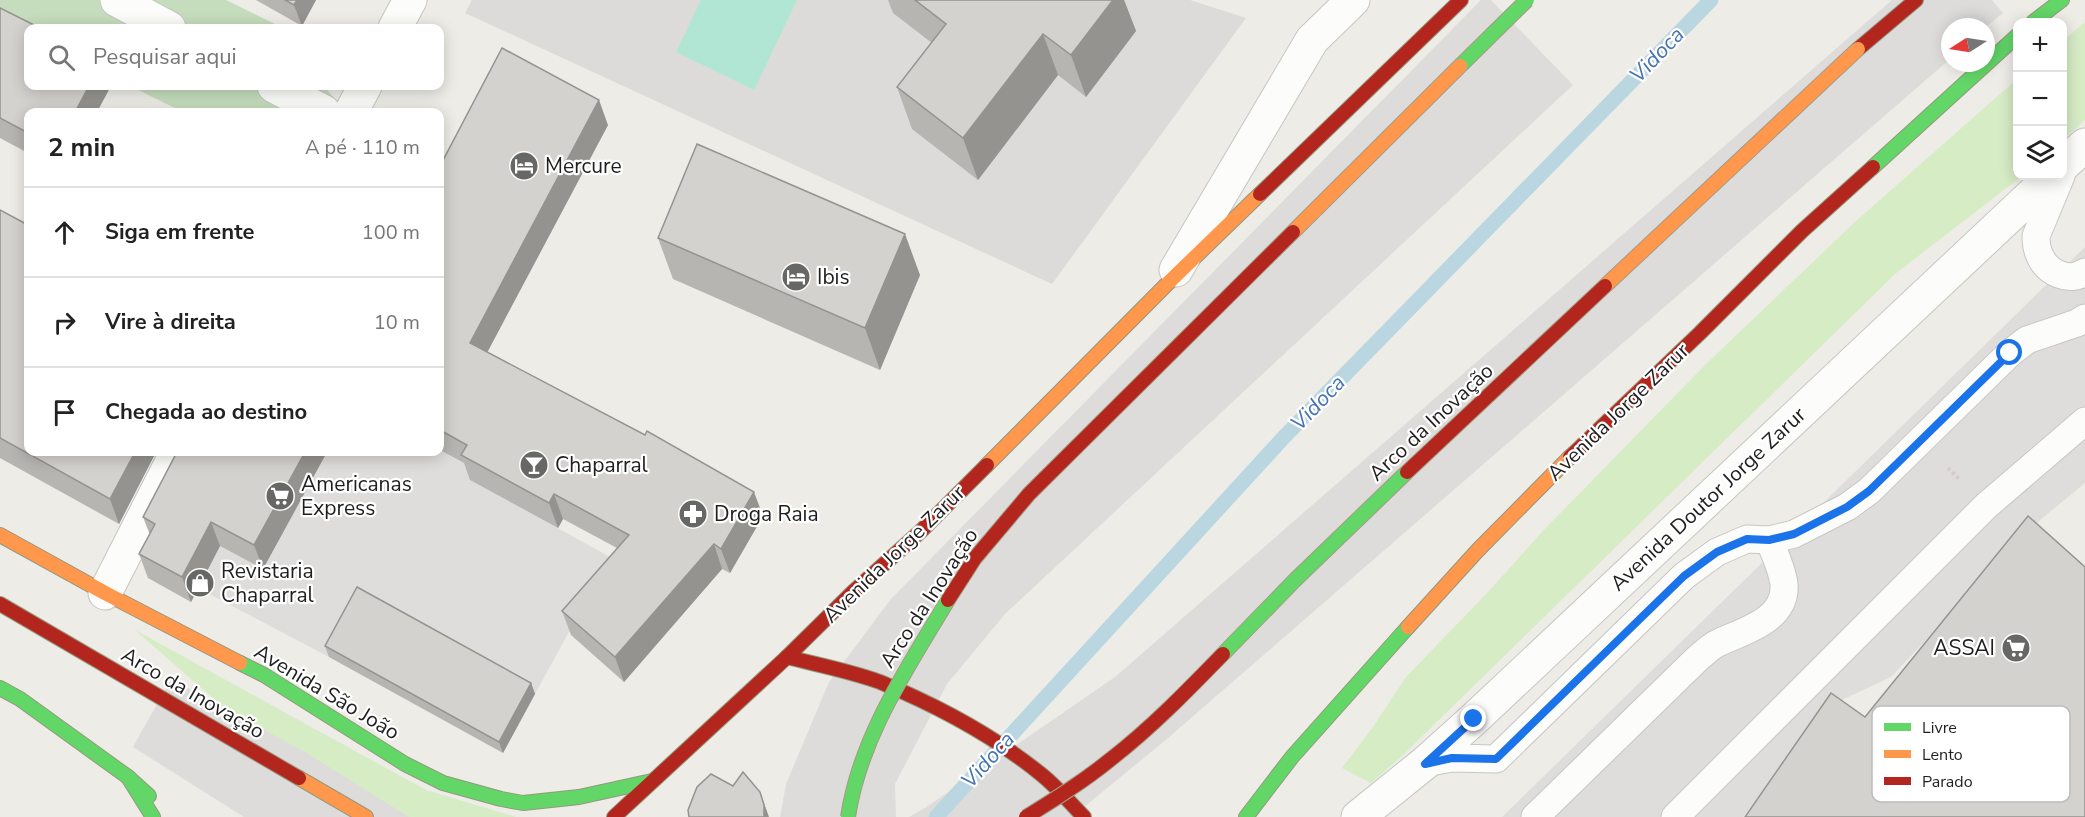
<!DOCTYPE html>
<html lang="pt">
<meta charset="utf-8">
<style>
:root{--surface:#fff;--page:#f6f6f6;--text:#222;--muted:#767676;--line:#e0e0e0}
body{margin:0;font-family:"Nunito Sans",sans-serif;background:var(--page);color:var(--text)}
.controls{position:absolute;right:18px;top:18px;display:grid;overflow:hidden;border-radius:12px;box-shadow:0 3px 15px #0003}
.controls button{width:54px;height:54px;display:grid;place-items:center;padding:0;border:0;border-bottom:2px solid var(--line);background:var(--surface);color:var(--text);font:30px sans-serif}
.compass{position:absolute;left:1941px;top:18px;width:54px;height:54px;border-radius:50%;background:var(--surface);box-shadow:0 3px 15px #0003;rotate:258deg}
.stop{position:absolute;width:18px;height:18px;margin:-14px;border:4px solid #1a73e8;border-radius:50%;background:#fff}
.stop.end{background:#1a73e8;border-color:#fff;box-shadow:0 2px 6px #0008}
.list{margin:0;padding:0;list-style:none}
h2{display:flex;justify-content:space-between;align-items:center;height:78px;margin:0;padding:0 24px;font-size:26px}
h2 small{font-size:20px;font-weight:400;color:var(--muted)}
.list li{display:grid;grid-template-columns:39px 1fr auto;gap:18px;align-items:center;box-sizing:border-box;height:90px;padding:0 24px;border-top:2px solid var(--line)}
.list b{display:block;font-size:22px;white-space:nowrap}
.list em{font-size:20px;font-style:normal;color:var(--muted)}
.icon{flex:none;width:33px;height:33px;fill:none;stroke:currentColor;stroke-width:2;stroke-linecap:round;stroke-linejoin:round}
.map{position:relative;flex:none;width:2085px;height:817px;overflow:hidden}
.search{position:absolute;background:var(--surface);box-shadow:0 3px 15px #0003;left:24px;top:24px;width:420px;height:66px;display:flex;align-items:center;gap:15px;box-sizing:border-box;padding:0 21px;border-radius:12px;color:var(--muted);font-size:22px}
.panel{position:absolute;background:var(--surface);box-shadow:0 3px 15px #0003;left:24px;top:108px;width:420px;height:348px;border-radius:12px}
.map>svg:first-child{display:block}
</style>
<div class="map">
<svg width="2085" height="817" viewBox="0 0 2085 817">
<rect width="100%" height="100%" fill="#edece7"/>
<path fill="#dcdbd9" d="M472,0H1190L1246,18L1052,284L465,13Z"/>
<g fill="#d6ecc5">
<path d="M2085,22V120L2063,140V41Z"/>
<path d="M2017,79L2018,176H2022L1895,274L1402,756L1371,783L1342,768L1373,727L1406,677L1489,591L1540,534L1706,364L1856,221Z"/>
<path d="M135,630L426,790L516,817H283L229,712Z"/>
</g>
<g fill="#c5ddbc">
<path d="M0,0H226L275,24L278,28H28L0,19Z"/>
<path d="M130,86H324L346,112H183Z"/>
</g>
<path fill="#b1e6d4" d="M701,0H797L754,90L676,52Z"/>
<g fill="#dedddb">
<path d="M2085,247V483L2039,521L1891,677L1833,704L1743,817H1502Z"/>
<path d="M440,450L471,467V480L610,557L535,694L362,598L329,657L198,588L220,546L263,569L327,452H440Z"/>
</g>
<g fill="#dddcda">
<path d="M1481,0H1491L1573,85L1005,614L947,684L895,784L896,817H780L786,784L829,682L890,600Z"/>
<path d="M1892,0H1992L2003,13L1986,27H1950V59L1168,738L1072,817H909L925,808L1115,677Z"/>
<path d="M171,679L305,752L409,817H244L133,747Z"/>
</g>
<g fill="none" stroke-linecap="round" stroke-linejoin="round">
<path stroke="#b9d6e1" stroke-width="15" d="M936,817L1284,437L1711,0"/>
<g stroke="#c6c6c3" stroke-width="29">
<g id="lane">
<path d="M2061,176L2036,236C2036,243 2037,250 2040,256C2047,273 2070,283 2085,272"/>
<path d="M1425,763L1452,758L1496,759L1684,576L1717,552L1747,539L1769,540L1794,534L1847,507L1869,491L2010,353L2027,340L2077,323L2085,318"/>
<path d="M1535,817L1698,658C1703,654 1709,648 1716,644C1742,631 1787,621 1784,584C1782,569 1775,554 1769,540"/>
<path d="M1675,817L1986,506L2085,421"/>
</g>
</g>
<g stroke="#c6c6c3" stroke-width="35">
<g id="street">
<path d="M117,0L169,28"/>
<path d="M395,28L410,0"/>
<path d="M274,86L324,112"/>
<path d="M351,112L365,86"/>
<path d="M2062,166L2085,145"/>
<path d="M1176,270L1312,40L1353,0"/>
<path d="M105,593L177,452"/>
<path d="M1358,817L1425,763L1474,719L2052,176"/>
</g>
</g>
<g stroke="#94987e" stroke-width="16">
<g id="fast">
<path d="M2033,22L2062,0"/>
<path d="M1873,167L2018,35"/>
<path d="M240,663L264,675L405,764L443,783L501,799L523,803L579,797L652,781"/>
<path d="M0,688L20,699L128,777L149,796"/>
<path d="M128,777L153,817"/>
<path d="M1246,817L1292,757L1408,627"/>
</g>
</g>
<g stroke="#94987e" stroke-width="16">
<g id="slow">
<path d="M987,465L1167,284L1260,194"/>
<path d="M0,535L105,593L240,663"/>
<path d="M1408,627L1478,550L1570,457"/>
<path d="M299,778L366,817"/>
</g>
</g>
<g stroke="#94987e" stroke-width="16">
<g id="jam">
<path d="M1858,49L1916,0"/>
<path d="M1260,194L1461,0"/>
<path d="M1570,457L1700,333L1802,231L1873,167"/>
<path d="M0,604L299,778"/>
<path d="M787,657C818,665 850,671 880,682C938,706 993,735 1042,775C1057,787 1070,803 1084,817"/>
<path d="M614,817L787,657L853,592L921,531L987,465"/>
</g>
</g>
<path stroke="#d7cac6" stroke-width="4" stroke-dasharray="3 3" stroke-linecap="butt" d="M1948,468L1959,479"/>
<use href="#lane" stroke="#fcfcfb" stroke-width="27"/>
<use href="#street" stroke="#fcfcfb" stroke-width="33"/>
<use href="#fast" stroke="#63d668" stroke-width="14"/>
<use href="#slow" stroke="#ff974d" stroke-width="14"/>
<use href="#jam" stroke="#b3261e" stroke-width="14"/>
<g stroke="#a39c83" stroke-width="16" stroke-linecap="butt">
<g id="fast-bridge">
<path d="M1460,66L1527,0"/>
<path d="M1223,654L1295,580L1407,472"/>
<path d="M848,817C860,737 907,669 948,600"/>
</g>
</g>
<g stroke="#a39c83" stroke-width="16" stroke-linecap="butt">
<g id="slow-bridge">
<path d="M1293,232L1460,66"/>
<path d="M1605,286L1858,49"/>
</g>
</g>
<g stroke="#a39c83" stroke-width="16" stroke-linecap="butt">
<g id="jam-bridge">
<path d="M1407,472L1605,286"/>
<path d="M948,600L975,558L1029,494L1293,232"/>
<path d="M1026,817C1055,799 1084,781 1111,759C1151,728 1187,691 1223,654"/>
</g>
</g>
<use href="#fast-bridge" stroke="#63d668" stroke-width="14"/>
<use href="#slow-bridge" stroke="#ff974d" stroke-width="14"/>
<use href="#jam-bridge" stroke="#b3261e" stroke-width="14"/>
</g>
<g fill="#b6b5b1">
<path d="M256,0H316L302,26Z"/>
<path d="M888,0H1124L1136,31L1086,97L1058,75L978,180L912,129L897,87L932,43L893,13Z"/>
<path d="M0,8L28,112V153L0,138Z"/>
<path d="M608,125L487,352L763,516L730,573L722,569L624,682L571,635L562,611L617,548L563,519L558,528L470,480L464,463L440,450V166Z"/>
<path d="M0,210L28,452H156L119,524L0,458Z"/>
<path d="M658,238L920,275L880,370L673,279Z"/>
<path d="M327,452L263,569L220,546L191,602L148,578L139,554L150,535L143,517Z"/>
<path d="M325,646L531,683L535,694L503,753L329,657Z"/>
</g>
<g fill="#949390">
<path d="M297,0H316L302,26L294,5Z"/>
<path d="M1113,0H1124L1136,31L1086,97L1071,55Z"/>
<path d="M1043,34L1058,75L978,180L963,138Z"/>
<path d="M89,86H111L97,112H75Z"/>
<path d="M599,100L608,125L479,368L470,343Z"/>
<path d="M905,234L920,275L880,370L865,328Z"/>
<path d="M135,452H156L119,524L110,499Z"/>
<path d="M305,452H327L263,569L254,545Z"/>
<path d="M754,492L763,516L730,573L721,549Z"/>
<path d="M554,494L563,519L558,528L549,503Z"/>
<path d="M211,522L220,546L191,602L182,577Z"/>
<path d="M714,544L722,569L624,682L615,657Z"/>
<path d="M531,683L535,694L503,753L499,742Z"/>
<path d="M760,792L769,817H764Z"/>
</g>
<g fill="#d4d2ce" stroke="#949390" stroke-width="1.5">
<path d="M285,0H297L294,5Z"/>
<path d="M915,0H1113L1071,55L1043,34L963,138L897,87L946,24Z"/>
<path d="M0,8L40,28H28V86H89L75,112H28V133L0,118Z"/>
<path d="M502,48L599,100L470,343L645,435L647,431L754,492L721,549L714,544L615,657L562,611L629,535L554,494L549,503L461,455L467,445L440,430V166Z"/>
<path d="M697,144L905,234L865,328L658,238Z"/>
<path d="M0,210L28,225V452H135L110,499L0,438Z"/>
<path d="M177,452H305L254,545L211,522L182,577L139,554L155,524L143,517Z"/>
<path d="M2028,516L2085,567V817H1745L1831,693L1865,717Z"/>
<path d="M357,587L531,683L499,742L325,646Z"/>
<path d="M743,772L760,792L764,805V817H689L688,810L697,787L711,774L733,786Z"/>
</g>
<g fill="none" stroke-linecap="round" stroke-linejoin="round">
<path stroke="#1a73e8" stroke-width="8" d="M1474,719L1425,764L1452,758L1496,759L1684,576L1717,552L1747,539L1769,540L1794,534L1847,507L1869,491L2010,353"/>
</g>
<defs>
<g id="hotel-disc" transform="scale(1.5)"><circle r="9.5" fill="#676765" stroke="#fff"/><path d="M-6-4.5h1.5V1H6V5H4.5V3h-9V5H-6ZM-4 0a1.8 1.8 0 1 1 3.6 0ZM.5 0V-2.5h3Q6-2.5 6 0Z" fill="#fff"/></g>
<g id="bar-disc" transform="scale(1.5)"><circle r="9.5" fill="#676765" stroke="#fff"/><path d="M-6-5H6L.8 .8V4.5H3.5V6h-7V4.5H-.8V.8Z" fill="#fff"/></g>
<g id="supermarket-disc" transform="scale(1.5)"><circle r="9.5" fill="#676765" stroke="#fff"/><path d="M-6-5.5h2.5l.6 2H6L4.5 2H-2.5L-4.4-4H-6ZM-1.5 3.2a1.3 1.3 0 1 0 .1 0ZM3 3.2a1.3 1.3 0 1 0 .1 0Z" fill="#fff"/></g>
<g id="pharmacy-disc" transform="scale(1.5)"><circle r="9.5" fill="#676765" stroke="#fff"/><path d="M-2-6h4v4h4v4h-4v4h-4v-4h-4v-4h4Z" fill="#fff"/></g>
<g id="shop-disc" transform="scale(1.5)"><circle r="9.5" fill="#676765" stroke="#fff"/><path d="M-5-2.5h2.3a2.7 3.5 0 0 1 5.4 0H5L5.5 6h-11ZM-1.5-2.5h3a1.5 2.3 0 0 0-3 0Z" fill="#fff"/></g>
</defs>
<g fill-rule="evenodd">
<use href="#hotel-disc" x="524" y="166"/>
<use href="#hotel-disc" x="796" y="277"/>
<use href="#bar-disc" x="534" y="465"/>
<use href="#supermarket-disc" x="280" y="496"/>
<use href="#pharmacy-disc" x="693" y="514"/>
<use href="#shop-disc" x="200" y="583"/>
<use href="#supermarket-disc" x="2016" y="648"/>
</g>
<g text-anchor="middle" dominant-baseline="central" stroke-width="4.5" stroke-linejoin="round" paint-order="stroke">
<g font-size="21" fill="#1f1f1f" stroke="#fff" text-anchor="start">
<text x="545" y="166">Mercure</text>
<text x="817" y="277">Ibis</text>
<text x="555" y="465">Chaparral</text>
<text x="301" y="484">Americanas<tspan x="301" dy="24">Express</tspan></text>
<text x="714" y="514">Droga Raia</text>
<text x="221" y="571">Revistaria<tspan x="221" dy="24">Chaparral</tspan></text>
<text x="1995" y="648" text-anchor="end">ASSAI</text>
</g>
<g font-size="21" fill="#1f1f1f" stroke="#fff">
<text transform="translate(1618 412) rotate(-44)">Avenida Jorge Zarur</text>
<text transform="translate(1431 422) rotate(-43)">Arco da Inovação</text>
<text transform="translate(1708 499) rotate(-43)">Avenida Doutor Jorge Zarur</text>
<text transform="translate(894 554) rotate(-44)">Avenida Jorge Zarur</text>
<text transform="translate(929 598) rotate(-57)">Arco da Inovação</text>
<text transform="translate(327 692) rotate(31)">Avenida São João</text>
<text transform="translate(193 693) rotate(30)">Arco da Inovação</text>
</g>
<g font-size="22" font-style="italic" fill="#4774b2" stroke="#fff">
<text transform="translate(1657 55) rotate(-46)">Vidoca</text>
<text transform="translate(1318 403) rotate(-46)">Vidoca</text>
<text transform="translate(988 760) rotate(-48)">Vidoca</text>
</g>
</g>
<rect x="1872" y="706" width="198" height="96" rx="9" fill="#fff" stroke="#bcbcbc" stroke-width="1.5"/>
<rect x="1884" y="723" width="27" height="8" fill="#63d668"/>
<rect x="1884" y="750" width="27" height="8" fill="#ff974d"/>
<rect x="1884" y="777" width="27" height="8" fill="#b3261e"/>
<g font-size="16" fill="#1f1f1f">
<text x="1922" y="733">Livre</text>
<text x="1922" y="760">Lento</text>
<text x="1922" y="787">Parado</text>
</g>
</svg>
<div class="controls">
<button>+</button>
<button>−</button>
<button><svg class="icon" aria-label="layers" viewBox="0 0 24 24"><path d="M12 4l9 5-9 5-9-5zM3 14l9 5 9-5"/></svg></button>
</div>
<svg class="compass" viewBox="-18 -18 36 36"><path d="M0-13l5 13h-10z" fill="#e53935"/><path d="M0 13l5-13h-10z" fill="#767676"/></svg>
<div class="stop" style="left:2010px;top:353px"></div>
<div class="stop end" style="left:1474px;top:719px"></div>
<div class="search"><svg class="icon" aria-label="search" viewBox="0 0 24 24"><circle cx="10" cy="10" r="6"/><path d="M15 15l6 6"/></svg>Pesquisar aqui</div>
<section class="panel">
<h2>2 min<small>A pé · 110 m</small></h2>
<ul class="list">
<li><svg class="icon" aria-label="ahead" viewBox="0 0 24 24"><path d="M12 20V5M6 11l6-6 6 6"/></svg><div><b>Siga em frente</b></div><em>100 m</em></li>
<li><svg class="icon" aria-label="right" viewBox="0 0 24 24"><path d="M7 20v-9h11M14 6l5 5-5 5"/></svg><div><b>Vire à direita</b></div><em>10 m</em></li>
<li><svg class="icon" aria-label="arrive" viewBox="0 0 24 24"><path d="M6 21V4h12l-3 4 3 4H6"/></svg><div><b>Chegada ao destino</b></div></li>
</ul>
</section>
</div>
